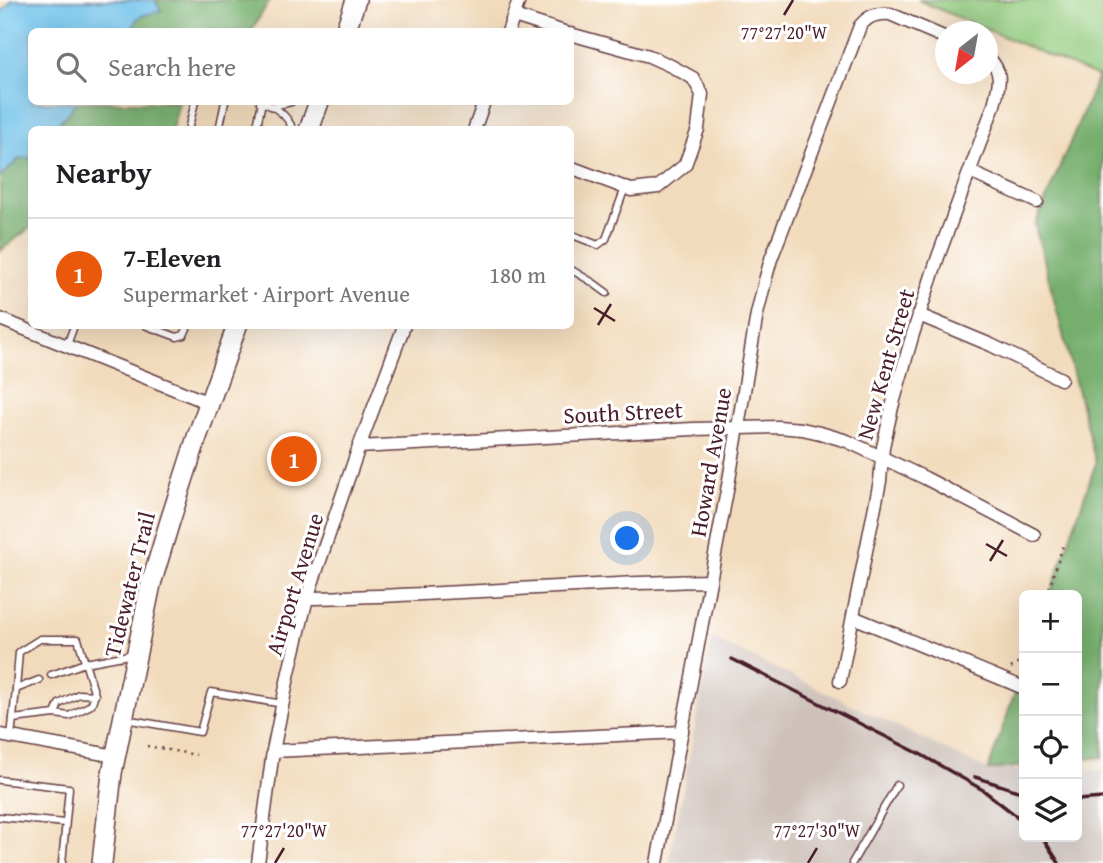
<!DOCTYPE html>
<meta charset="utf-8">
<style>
:root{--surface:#fff;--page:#f2f2f2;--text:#202124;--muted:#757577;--line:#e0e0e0;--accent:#ea580c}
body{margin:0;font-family:"Gentium Book Plus",serif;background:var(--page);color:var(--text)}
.controls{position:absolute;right:21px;bottom:21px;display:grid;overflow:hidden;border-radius:10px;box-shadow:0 7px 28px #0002}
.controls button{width:63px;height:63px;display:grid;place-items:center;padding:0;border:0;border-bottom:2px solid var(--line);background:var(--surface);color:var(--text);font:35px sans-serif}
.compass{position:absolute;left:935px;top:21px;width:63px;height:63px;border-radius:50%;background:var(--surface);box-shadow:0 7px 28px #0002;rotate:211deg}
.you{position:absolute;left:628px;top:539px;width:24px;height:24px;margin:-18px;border:5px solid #fff;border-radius:50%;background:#1a73e8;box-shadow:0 0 0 10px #1a73e833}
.badge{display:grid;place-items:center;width:46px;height:46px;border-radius:50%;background:var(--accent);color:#fff;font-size:23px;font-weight:700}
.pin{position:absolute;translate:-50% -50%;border:4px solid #fff;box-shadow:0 2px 7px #0006}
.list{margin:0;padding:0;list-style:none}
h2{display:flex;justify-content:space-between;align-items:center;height:91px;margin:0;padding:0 28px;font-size:30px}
h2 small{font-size:23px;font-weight:400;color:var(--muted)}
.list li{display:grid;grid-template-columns:46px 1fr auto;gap:21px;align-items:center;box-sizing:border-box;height:112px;padding:0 28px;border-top:2px solid var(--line)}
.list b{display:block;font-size:26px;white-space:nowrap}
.list p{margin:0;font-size:23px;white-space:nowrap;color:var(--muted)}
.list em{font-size:23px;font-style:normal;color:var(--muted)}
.icon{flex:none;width:38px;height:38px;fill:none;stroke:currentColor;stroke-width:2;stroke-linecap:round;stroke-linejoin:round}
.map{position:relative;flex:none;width:1103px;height:863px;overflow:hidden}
.search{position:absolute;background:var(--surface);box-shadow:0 7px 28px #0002;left:28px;top:28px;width:546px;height:77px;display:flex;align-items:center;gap:18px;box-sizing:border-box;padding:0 24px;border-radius:10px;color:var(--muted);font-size:26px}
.panel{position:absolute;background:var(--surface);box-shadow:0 7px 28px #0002;left:28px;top:126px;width:546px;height:203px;border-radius:10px}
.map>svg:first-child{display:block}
</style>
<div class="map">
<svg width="1103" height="863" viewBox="0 0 1103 863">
<rect width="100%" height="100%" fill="#fff"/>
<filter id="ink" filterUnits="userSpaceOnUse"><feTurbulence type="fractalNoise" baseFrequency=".0143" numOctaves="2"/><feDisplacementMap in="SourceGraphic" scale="14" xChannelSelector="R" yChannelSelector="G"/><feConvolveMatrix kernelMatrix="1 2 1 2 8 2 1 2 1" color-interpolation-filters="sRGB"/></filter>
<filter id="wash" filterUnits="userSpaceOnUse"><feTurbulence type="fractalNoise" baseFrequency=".00686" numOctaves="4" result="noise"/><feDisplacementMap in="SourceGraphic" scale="28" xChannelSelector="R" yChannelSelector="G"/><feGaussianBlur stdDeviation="1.57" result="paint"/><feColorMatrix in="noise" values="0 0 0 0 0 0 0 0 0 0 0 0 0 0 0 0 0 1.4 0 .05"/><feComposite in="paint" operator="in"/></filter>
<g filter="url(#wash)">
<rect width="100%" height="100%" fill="#f2dbbc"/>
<path fill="#cec1ba" d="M712,638L988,770H1024V837H1077V771L1103,770V863H669Z"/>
<path fill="#93cb7e" stroke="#6e7554" stroke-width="2" d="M918,0H1103V76L1098,77Z"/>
<g fill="#76af6d" stroke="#60674c" stroke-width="2">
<path d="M155,0H270L251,31L132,32L136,20L144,15L161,11Z"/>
<path d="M1103,76V757L1077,760V595H1050L1096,463L1035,225L1098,77Z"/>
<path d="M76,102H179L172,129L53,130V128L65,117Z"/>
<path d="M29,157L32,162L31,227L0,251V177L19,159Z"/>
<path d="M1024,667V766L988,770Z"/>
</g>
<path fill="#6fc3eb" stroke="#5c718b" stroke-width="2" d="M11,0H155L161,11L144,15L136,20L132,31L32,32V102H76L65,117L53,127V129L32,130L31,162L29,158L19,159L0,177V13L11,2Z"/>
</g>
<g filter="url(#ink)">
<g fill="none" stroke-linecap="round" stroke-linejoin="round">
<g stroke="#633b41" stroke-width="9">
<g id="service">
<path d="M260,102C275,106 287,114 293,130"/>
<path d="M273,106L291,102"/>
<path d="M188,130L195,102"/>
<path d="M219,130L225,102"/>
<path d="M256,130L262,102"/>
<path d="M570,234L598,245L606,239L625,188"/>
<path d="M570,269L592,282L607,293"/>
<path d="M147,326L177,337L184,335L188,326"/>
<path d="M67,345L74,326"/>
<path d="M51,675L85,663L134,654"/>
<path d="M55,714L59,704L79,694L95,695"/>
<path d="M13,719L55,714L69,716L91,705L95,695L78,639H40L19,652L16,689"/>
<path d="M125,719L200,732L211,692L283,704"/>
<path d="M11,737L16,689L39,680"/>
<path d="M0,780L69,788L62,863"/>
<path d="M0,817L65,823"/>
<path d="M852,863L897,785"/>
</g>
</g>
<g stroke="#633b41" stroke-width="15">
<g id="minor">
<path d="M514,16L564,32"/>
<path d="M508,32L519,0"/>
<path d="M570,34L649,56L671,66L693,78L702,94L698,129L685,165L658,187L631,190L570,167"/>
<path d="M474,130L484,102"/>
<path d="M970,172L1037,202"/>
<path d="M919,315L991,345L1061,379"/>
<path d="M0,319L209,403"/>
<path d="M359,447L693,429L778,427L802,429L820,433L847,441L925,478L1034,535"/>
<path d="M307,598C442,596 576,583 710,581"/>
<path d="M853,617L1024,688"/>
<path d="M840,681L880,481L883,447L892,407L912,337L938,257L994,105C999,84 1004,73 988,57"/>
<path d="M0,735L115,756"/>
<path d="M273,751L682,732"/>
<path d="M258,863L273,751L289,672L307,598L359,447L404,326"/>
<path d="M657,863L729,480L757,314L766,277L771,259L860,26C868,16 876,13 890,14L946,38"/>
</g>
</g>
<g stroke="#633b41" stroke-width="22">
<g id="primary">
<path d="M345,32L356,0"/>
<path d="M309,130L319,102"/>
<path d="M102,863L112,773L151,584L170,521L197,437L237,326"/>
</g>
</g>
<g stroke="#633b41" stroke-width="2.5" stroke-dasharray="2 5" stroke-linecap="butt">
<path d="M1047,595L1063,546"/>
<path d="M1011,668L1021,660L1024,652"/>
<path d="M147,746L196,755"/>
</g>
<use href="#service" stroke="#fff" stroke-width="6"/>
<use href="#minor" stroke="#fff" stroke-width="12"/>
<use href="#primary" stroke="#fff" stroke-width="19"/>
<g stroke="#4a1f2b" stroke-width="3.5">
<path d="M732,659L920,754L983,790L1024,822"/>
<path d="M975,777L1024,793"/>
<path d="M1077,800L1103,798"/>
<path d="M1042,837L1059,863"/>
</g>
</g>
</g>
<path fill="none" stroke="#4a1f2b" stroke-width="2.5" d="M784,15L793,0M594,308L615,321M598,325L611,304M986,544L1007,556M990,561L1003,540M275,863L284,848M808,863L817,848"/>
<g text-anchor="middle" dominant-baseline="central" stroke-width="6" stroke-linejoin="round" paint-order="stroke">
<g font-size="23" fill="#4a1f2b" stroke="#fff">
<text transform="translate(885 364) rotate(-74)">New Kent Street</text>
<text transform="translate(623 412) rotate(-3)">South Street</text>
<text transform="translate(710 462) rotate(-80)">Howard Avenue</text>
<text transform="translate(129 584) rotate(-76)">Tidewater Trail</text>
<text transform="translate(294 584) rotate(-73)">Airport Avenue</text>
</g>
</g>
<g font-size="18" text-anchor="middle" fill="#4a1f2b" stroke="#fff" stroke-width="6" stroke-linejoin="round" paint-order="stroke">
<text x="784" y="39">77°27'20"W</text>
<text x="284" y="837">77°27'20"W</text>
<text x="817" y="837">77°27'30"W</text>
</g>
</svg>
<div class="controls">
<button>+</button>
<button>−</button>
<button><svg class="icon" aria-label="locate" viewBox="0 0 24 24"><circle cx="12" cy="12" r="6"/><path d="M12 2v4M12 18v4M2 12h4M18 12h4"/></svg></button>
<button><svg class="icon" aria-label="layers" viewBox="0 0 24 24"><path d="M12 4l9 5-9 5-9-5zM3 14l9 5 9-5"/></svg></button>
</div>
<svg class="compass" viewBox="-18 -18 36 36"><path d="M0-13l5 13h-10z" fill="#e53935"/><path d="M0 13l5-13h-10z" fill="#757577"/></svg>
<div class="you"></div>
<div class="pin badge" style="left:294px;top:459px">1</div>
<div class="search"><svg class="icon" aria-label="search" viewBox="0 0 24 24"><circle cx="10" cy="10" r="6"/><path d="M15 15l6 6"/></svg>Search here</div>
<section class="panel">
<h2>Nearby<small></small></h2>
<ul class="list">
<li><span class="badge">1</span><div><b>7-Eleven</b><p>Supermarket · Airport Avenue</p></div><em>180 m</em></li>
</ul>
</section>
</div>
